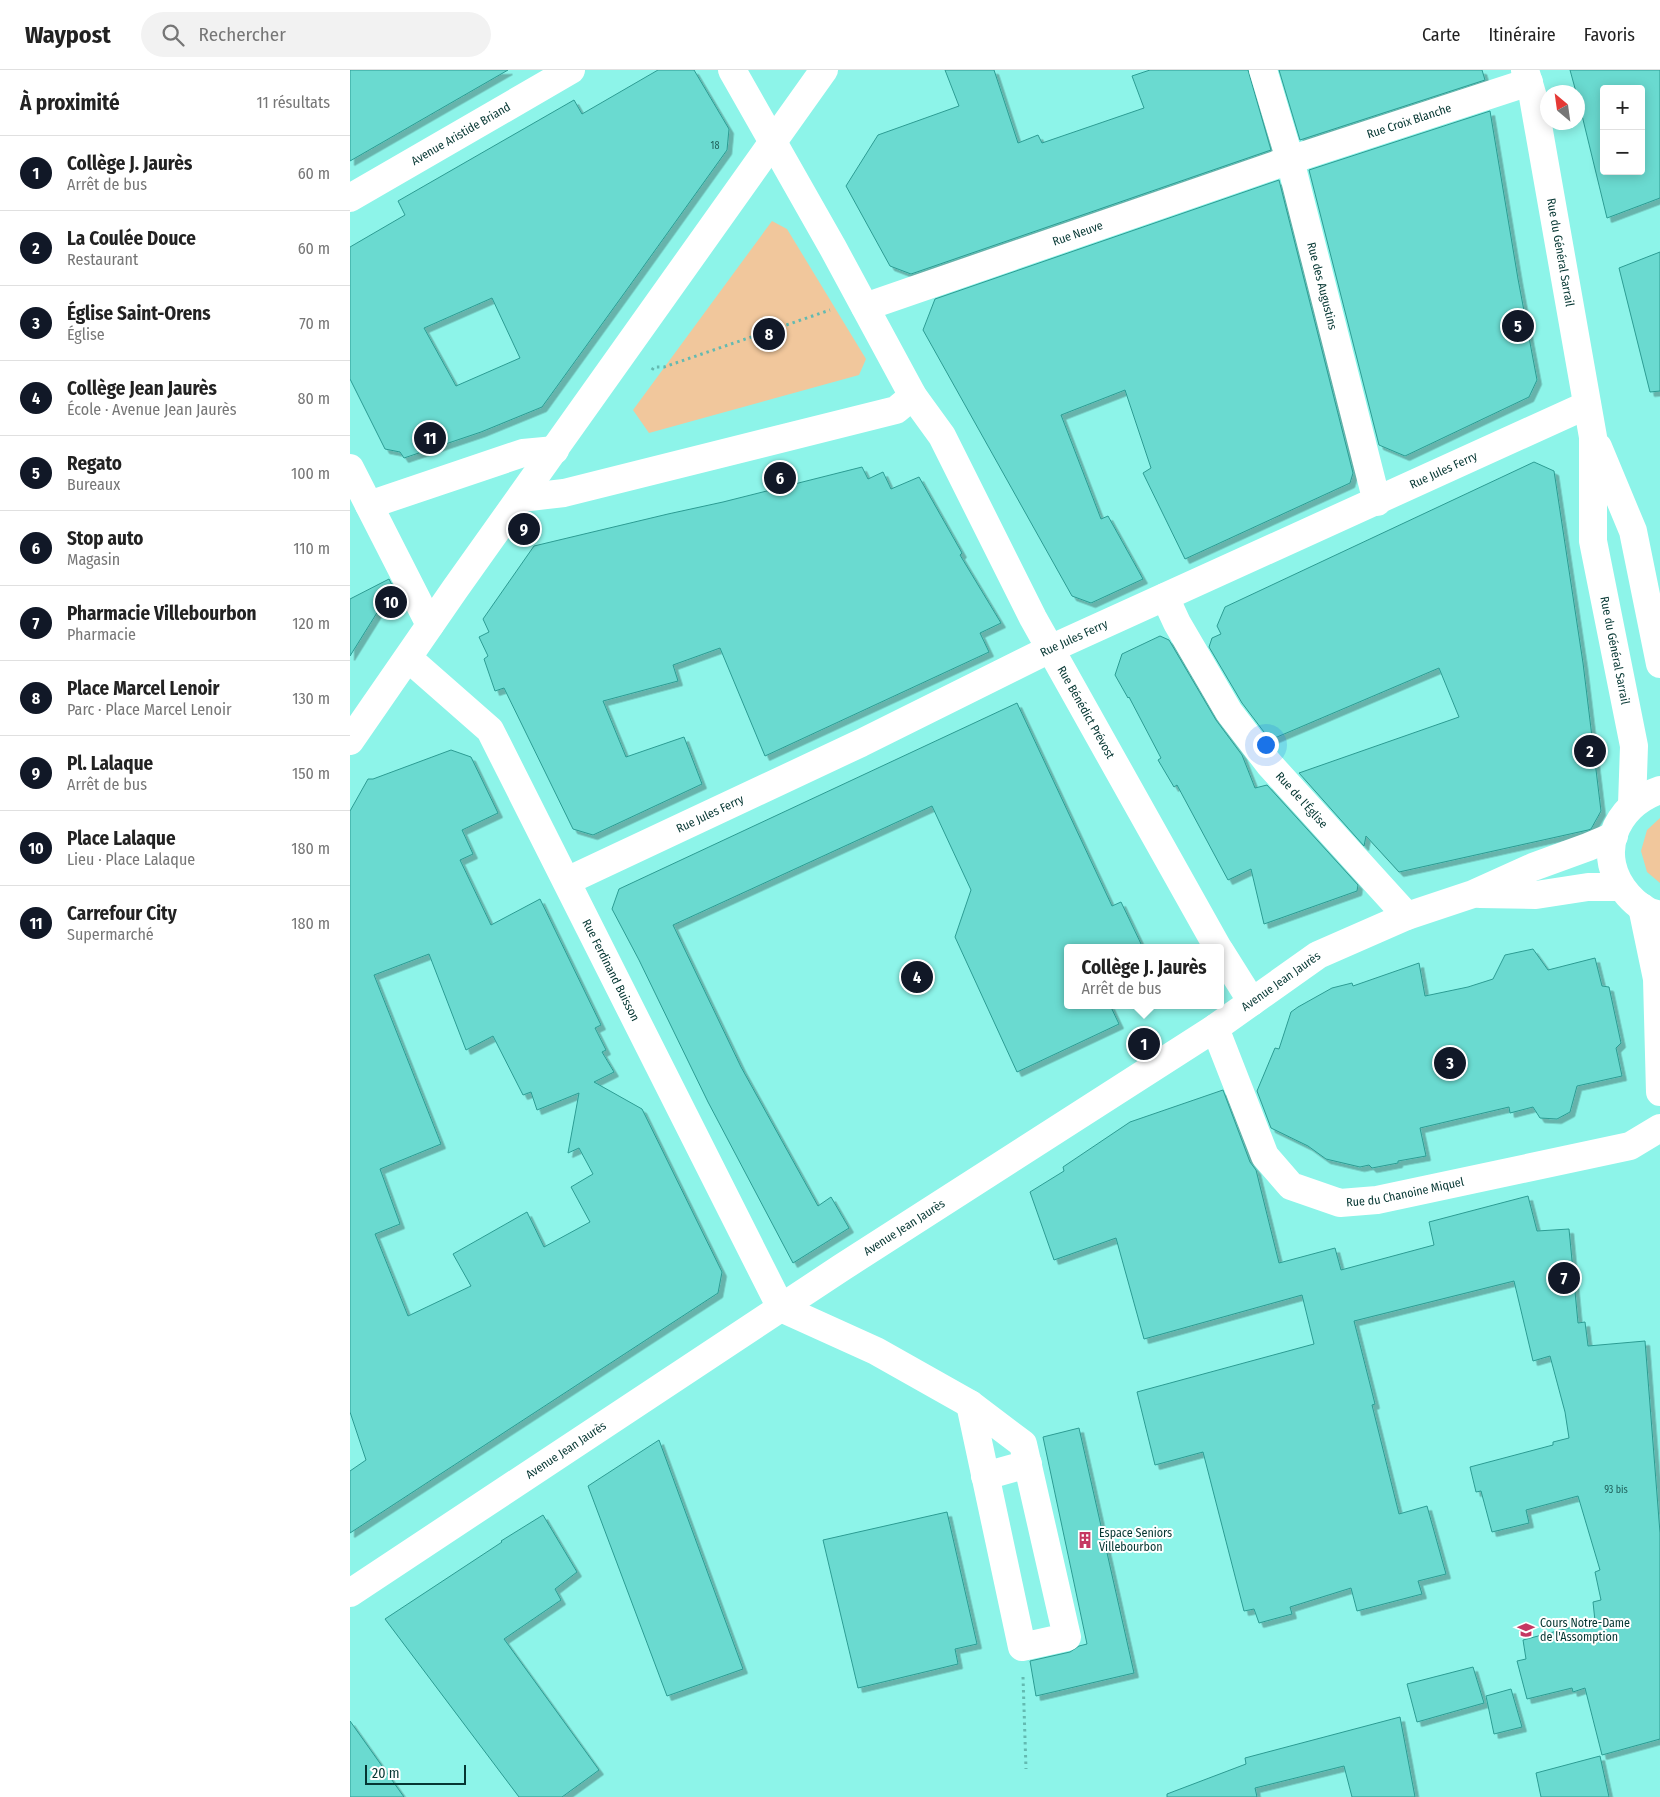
<!DOCTYPE html>
<html lang="fr">
<meta charset="utf-8">
<style>
:root{--surface:#fff;--page:#f2f2f2;--text:#222;--muted:#767676;--line:#e0e0e0;--accent:#111827}
body{margin:0;font-family:"Fira Sans Condensed",sans-serif;background:var(--page);color:var(--text)}
.controls{position:absolute;right:15px;top:15px;display:grid;overflow:hidden;border-radius:5px;box-shadow:0 2px 12px #0003}
.controls button{width:45px;height:45px;display:grid;place-items:center;padding:0;border:0;border-bottom:1px solid var(--line);background:var(--surface);color:var(--text);font:25px sans-serif}
.compass{position:absolute;left:1190px;top:15px;width:45px;height:45px;border-radius:50%;background:var(--surface);box-shadow:0 2px 12px #0003;rotate:331deg}
.scale{position:absolute;left:15px;bottom:12px;width:101px;box-sizing:border-box;padding-left:5px;border:2px solid #053632;border-top:0;font-size:14px;line-height:18px;white-space:nowrap;color:#053632;-webkit-text-stroke:4px #fff;paint-order:stroke}
.you{position:absolute;left:915px;top:674px;width:18px;height:18px;margin:-12px;border:4px solid #fff;border-radius:50%;background:#1a73e8;box-shadow:0 0 0 8px #1a73e833}
.badge{display:grid;place-items:center;width:32px;height:32px;border-radius:50%;background:var(--accent);color:#fff;font-size:16px;font-weight:700}
.pin{position:absolute;translate:-50% -50%;border:2px solid #fff;box-shadow:0 1px 5px #0006}
.popup{position:absolute;left:714px;top:874px;width:160px;height:65px;box-sizing:border-box;display:grid;place-content:center;border-radius:5px;background:var(--surface);filter:drop-shadow(0 1px 4px #0005);font-size:16px;white-space:nowrap;color:var(--muted)}
.popup b{font-size:19px;color:var(--text)}
.popup::after{content:'';position:absolute;left:50%;top:100%;margin-left:-10px;border:10px solid transparent;border-top-color:var(--surface)}
.list{margin:0;padding:0;list-style:none}
h2{display:flex;justify-content:space-between;align-items:center;height:65px;margin:0;padding:0 20px;font-size:21px}
h2 small{font-size:16px;font-weight:400;color:var(--muted)}
.list li{display:grid;grid-template-columns:32px 1fr auto;gap:15px;align-items:center;box-sizing:border-box;height:75px;padding:0 20px;border-top:1px solid var(--line)}
.list b{display:block;font-size:19px;white-space:nowrap}
.list p{margin:0;font-size:16px;white-space:nowrap;color:var(--muted)}
.list em{font-size:16px;font-style:normal;color:var(--muted)}
.icon{flex:none;width:28px;height:28px;fill:none;stroke:currentColor;stroke-width:2;stroke-linecap:round;stroke-linejoin:round}
.map{position:relative;flex:none;width:1310px;height:1727px;overflow:hidden}
header{display:flex;align-items:center;gap:30px;box-sizing:border-box;height:70px;padding:0 25px;background:var(--surface);border-bottom:1px solid var(--line)}
header strong{font-size:24px}
nav{display:flex;gap:28px;margin-inline-start:auto;font-size:18px}
.search{width:350px;height:45px;background:var(--page);display:flex;align-items:center;gap:12px;box-sizing:border-box;padding:0 18px;border-radius:28px;color:var(--muted);font-size:19px}
main{display:flex}
aside{flex:1;background:var(--surface)}
.map>svg:first-child{display:block}
</style>
<header>
<strong>Waypost</strong>
<div class="search"><svg class="icon" aria-label="search" viewBox="0 0 24 24"><circle cx="10" cy="10" r="6"/><path d="M15 15l6 6"/></svg>Rechercher</div>
<nav><a>Carte</a><a>Itinéraire</a><a>Favoris</a></nav>
</header>
<main>
<aside>
<h2>À proximité<small>11 résultats</small></h2>
<ul class="list">
<li><span class="badge">1</span><div><b>Collège J. Jaurès</b><p>Arrêt de bus</p></div><em>60 m</em></li>
<li><span class="badge">2</span><div><b>La Coulée Douce</b><p>Restaurant</p></div><em>60 m</em></li>
<li><span class="badge">3</span><div><b>Église Saint-Orens</b><p>Église</p></div><em>70 m</em></li>
<li><span class="badge">4</span><div><b>Collège Jean Jaurès</b><p>École · Avenue Jean Jaurès</p></div><em>80 m</em></li>
<li><span class="badge">5</span><div><b>Regato</b><p>Bureaux</p></div><em>100 m</em></li>
<li><span class="badge">6</span><div><b>Stop auto</b><p>Magasin</p></div><em>110 m</em></li>
<li><span class="badge">7</span><div><b>Pharmacie Villebourbon</b><p>Pharmacie</p></div><em>120 m</em></li>
<li><span class="badge">8</span><div><b>Place Marcel Lenoir</b><p>Parc · Place Marcel Lenoir</p></div><em>130 m</em></li>
<li><span class="badge">9</span><div><b>Pl. Lalaque</b><p>Arrêt de bus</p></div><em>150 m</em></li>
<li><span class="badge">10</span><div><b>Place Lalaque</b><p>Lieu · Place Lalaque</p></div><em>180 m</em></li>
<li><span class="badge">11</span><div><b>Carrefour City</b><p>Supermarché</p></div><em>180 m</em></li>
</ul>
</aside>
<div class="map">
<svg width="1310" height="1727" viewBox="0 0 1310 1727">
<defs>
<filter id="shadow"><feDropShadow dx="4.5" dy="4.5" stdDeviation="0" flood-color="#0004"/></filter>
</defs>
<rect width="100%" height="100%" fill="#8df4e9"/>
<g fill="#f1c79c">
<path d="M422,151L437,159L516,289L509,305L299,363L283,340Z"/>
<path d="M1310,748V813L1297,802L1291,781L1297,760Z"/>
</g>
<g fill="#6bdad0" stroke="#2c9c93" fill-rule="evenodd" filter="url(#shadow)">
<path d="M0,0H158L0,91Z"/>
<path d="M308,0H344L379,59L377,80L278,218L192,337L131,362L54,388L50,382L35,379L0,309V177L55,145L48,131L224,30L232,44ZM142,228L170,288L106,316L74,258Z"/>
<path d="M595,0H644L668,73L688,65L692,73L794,38L782,6L800,0H898L921,80L561,204L540,196L496,116L528,65L609,36Z"/>
<path d="M929,0H1132L1135,10L950,70Z"/>
<path d="M1220,0H1310V128L1257,148L1228,29V22H1226ZM1254,19H1291V101H1254Z"/>
<path d="M1140,41L1168,209L1187,310L1179,327L1055,386L1029,375L959,100Z"/>
<path d="M929,110L1003,403L1000,413L835,489L793,403L801,398L775,320L711,345L751,449L758,446L793,509L741,533L722,526L573,260L585,229Z"/>
<path d="M1310,182V321L1300,322L1269,198Z"/>
<path d="M1184,392L1204,401L1233,593L1251,741L1241,759L1238,760L1049,802L1016,766L1014,776L949,703L1109,647L1089,598L920,670L892,633L859,577L862,568L871,564L867,556L875,537Z"/>
<path d="M512,397L518,409L533,402L541,419L569,407L612,483L610,485L651,553L630,563L639,582L415,686L370,578L323,595L328,611L253,631L276,687L334,667L352,714L243,765L223,759L154,618L145,621L134,589L138,586L129,567L139,562L133,549L184,476L318,444L373,432Z"/>
<path d="M39,509L43,517L0,586V529Z"/>
<path d="M810,566L819,570L866,650L892,685L905,718L917,715L1008,815L1007,821L914,854L901,799L878,810L827,715L824,717L808,690L811,688L779,627L778,628L765,605L772,584Z"/>
<path d="M667,633L762,836L771,832L793,878H718V935H760L769,954L667,1002L605,867L621,820L582,736L323,855L391,997L468,1136L481,1127L499,1158L443,1193L358,1032L289,890L262,839L269,819Z"/>
<path d="M101,680L121,687L148,743L112,760L123,784L110,790L141,855L190,829L251,955L245,958L256,980L252,982L264,1002L244,1012L292,1039L372,1202L368,1223L0,1463V1401L16,1390L0,1342V741L18,709H23ZM79,884L116,980L143,966L173,1025L181,1022L187,1040L229,1023L218,1083L229,1078L243,1104L221,1117L240,1152L194,1177L177,1142L103,1184L121,1216L58,1246L25,1164L50,1154L30,1099L91,1074L24,905Z"/>
<path d="M1183,879L1198,900L1245,888L1252,916L1259,917L1271,973L1266,978L1272,1006L1227,1016L1220,1042L1207,1049L1190,1048L1183,1037L1160,1043L1159,1037L1070,1058L1076,1086L1048,1091V1093L1022,1098L1019,1095L1010,1097L976,1089L958,1076L921,1058L907,1021L925,978L929,979L941,942L948,937L982,918L1002,913L1003,916L1069,893L1075,926L1118,917L1143,909L1155,885Z"/>
<path d="M873,1020L900,1092L906,1100L929,1193L985,1178L991,1200L1084,1175L1079,1152L1178,1126L1187,1161L1219,1159L1228,1253L1235,1252L1238,1276L1295,1271L1310,1463V1669L1252,1685L1235,1618L1223,1622L1222,1618L1177,1629L1167,1591L1176,1589L1173,1570L1245,1551L1243,1532L1251,1530L1245,1502L1250,1500L1228,1426L1176,1440L1179,1453L1142,1462L1131,1421L1126,1422L1120,1397L1203,1375V1372L1219,1368L1215,1342L1200,1286L1183,1291L1164,1211L1004,1251L1025,1334L1022,1335L1049,1444L1077,1436L1096,1504L1068,1511L1072,1524L1007,1541L1001,1518L940,1537L942,1544L909,1553L904,1539L894,1541L853,1382L805,1395L787,1322L964,1274L952,1225L794,1269L766,1168L704,1190L680,1122L714,1101L713,1097L780,1052Z"/>
<path d="M729,1358L784,1603L686,1626L680,1591L720,1582L729,1576L737,1574L693,1367Z"/>
<path d="M309,1370L393,1599L317,1626L238,1416Z"/>
<path d="M597,1442L627,1574L605,1579L608,1594L508,1618L473,1470Z"/>
<path d="M193,1445L227,1502L205,1519L211,1530L154,1569L249,1700L212,1727H169L35,1549L152,1472L151,1471Z"/>
<path d="M1123,1597L1134,1633L1067,1652L1057,1614Z"/>
<path d="M1161,1619L1172,1657L1144,1664L1136,1626Z"/>
<path d="M1050,1647L1065,1727H1002L994,1696L905,1718L907,1727H817V1724L896,1694L895,1688Z"/>
<path d="M0,1651L54,1727H0Z"/>
<path d="M1250,1686L1259,1727H1191L1186,1703Z"/>
</g>
<g fill="none" stroke-linecap="round" stroke-linejoin="round">
<g stroke="#63bab1" stroke-width="3" stroke-dasharray="2.5 4" stroke-linecap="butt">
<path d="M302,300L304,297H314L480,240"/>
<path d="M673,1607L676,1699"/>
</g>
<g stroke="#fff" stroke-width="28">
<path id="s1" d="M382,0L483,178L563,326L592,366L683,548L868,878"/>
<path id="s2" d="M913,0L940,90L1027,432"/>
<path id="s3" d="M515,237L940,90L1179,12"/>
<path d="M0,398L80,555"/>
<path d="M171,428L214,423L546,340L563,326"/>
<path d="M19,435L173,383L205,380"/>
<path id="s4" d="M815,527L827,553L879,642L919,694L1057,846"/>
<path id="s5" d="M58,588L140,660L431,1238L526,1281L620,1334"/>
<path d="M0,671L105,519L474,0"/>
<path id="s6" d="M217,811L511,673L700,579L1237,335"/>
<path d="M1130,824L1186,825L1238,817H1271"/>
<path d="M870,881L902,932"/>
<path id="s7" d="M865,958L915,1086L941,1116L990,1133L1027,1130L1280,1076L1310,1058"/>
<path d="M620,1334L673,1374L717,1567L672,1577Z"/>
<path d="M635,1406L678,1394"/>
<path id="s8" d="M0,1523L491,1198L865,958L968,885L1057,846L1123,824L1183,797L1238,777L1264,766"/>
</g>
<g stroke="#fff" stroke-width="28">
<path id="s9" d="M1175,0L1183,27L1243,367V471L1284,676L1282,735"/>
<path id="s10" d="M0,128L221,0"/>
<path d="M1248,377L1283,461L1310,594"/>
<path d="M1292,837L1307,909L1310,1022"/>
<path d="M1307,844C1296,842 1286,834 1278,825C1244,787 1264,735 1310,720"/>
</g>
</g>
<defs>
<g id="building-bare" transform="scale(1.35)"><path d="M-4-6H4V6H1V3H-1V6H-4ZM-2.5-4.3h1.7v1.8h-1.7ZM.8-4.3h1.7v1.8H.8ZM-2.5-1h1.7V.8h-1.7ZM.8-1h1.7V.8H.8Z" fill="#c53762" stroke="#fff" stroke-width="2.5" paint-order="stroke"/></g>
<g id="school-bare" transform="scale(1.35)"><path d="M0-5L7-2L0 1L-7-2ZM-4 1L0 2.5L4 1V4Q0 6-4 4Z" fill="#c53762" stroke="#fff" stroke-width="2.5" paint-order="stroke"/></g>
</defs>
<g fill-rule="evenodd">
<use href="#building-bare" x="735" y="1470"/>
<use href="#school-bare" x="1176" y="1560"/>
</g>
<g text-anchor="middle" dominant-baseline="central" stroke-width="4" stroke-linejoin="round" paint-order="stroke">
<g font-size="10" fill="#1e5f5a">
<text x="365" y="76">18</text>
<text x="1266" y="1420">93 bis</text>
</g>
<g font-size="12" fill="#053632" stroke="#fff">
<text stroke="none"><textPath href="#s3" startOffset="575">Rue Croix Blanche</textPath></text>
<text stroke="none"><textPath href="#s10" startOffset="128">Avenue Aristide Briand</textPath></text>
<text stroke="none"><textPath href="#s3" startOffset="225">Rue Neuve</textPath></text>
<text stroke="none"><textPath href="#s9" startOffset="186">Rue du Général Sarrail</textPath></text>
<text stroke="none"><textPath href="#s2" startOffset="224">Rue des Augustins</textPath></text>
<text stroke="none"><textPath href="#s6" startOffset="968">Rue Jules Ferry</textPath></text>
<text stroke="none"><textPath href="#s6" startOffset="562">Rue Jules Ferry</textPath></text>
<text stroke="none"><textPath href="#s9" startOffset="589">Rue du Général Sarrail</textPath></text>
<text stroke="none"><textPath href="#s1" startOffset="734">Rue Bénédict Prévost</textPath></text>
<text stroke="none"><textPath href="#s4" startOffset="246">Rue de l'Église</textPath></text>
<text stroke="none"><textPath href="#s6" startOffset="158">Rue Jules Ferry</textPath></text>
<text stroke="none"><textPath href="#s5" startOffset="378">Rue Ferdinand Buisson</textPath></text>
<text stroke="none"><textPath href="#s8" startOffset="1114">Avenue Jean Jaurès</textPath></text>
<text stroke="none"><textPath href="#s7" startOffset="295">Rue du Chanoine Miquel</textPath></text>
<text stroke="none"><textPath href="#s8" startOffset="664">Avenue Jean Jaurès</textPath></text>
<text stroke="none"><textPath href="#s8" startOffset="259">Avenue Jean Jaurès</textPath></text>
</g>
<g font-size="12" fill="#053632" stroke="#fff" text-anchor="start">
<text x="749" y="1463">Espace Seniors<tspan x="749" dy="14">Villebourbon</tspan></text>
<text x="1190" y="1553">Cours Notre-Dame<tspan x="1190" dy="14">de l'Assomption</tspan></text>
</g>
</g>
</svg>
<div class="controls">
<button>+</button>
<button>−</button>
</div>
<svg class="compass" viewBox="-18 -18 36 36"><path d="M0-13l5 13h-10z" fill="#e53935"/><path d="M0 13l5-13h-10z" fill="#767676"/></svg>
<div class="scale">20 m</div>
<div class="you"></div>
<div class="pin badge" style="left:794px;top:974px">1</div>
<div class="popup"><b>Collège J. Jaurès</b>Arrêt de bus</div>
<div class="pin badge" style="left:1240px;top:681px">2</div>
<div class="pin badge" style="left:1100px;top:993px">3</div>
<div class="pin badge" style="left:567px;top:907px">4</div>
<div class="pin badge" style="left:1168px;top:256px">5</div>
<div class="pin badge" style="left:430px;top:408px">6</div>
<div class="pin badge" style="left:1214px;top:1208px">7</div>
<div class="pin badge" style="left:419px;top:264px">8</div>
<div class="pin badge" style="left:174px;top:459px">9</div>
<div class="pin badge" style="left:41px;top:532px">10</div>
<div class="pin badge" style="left:80px;top:368px">11</div>
</div>
</main>
